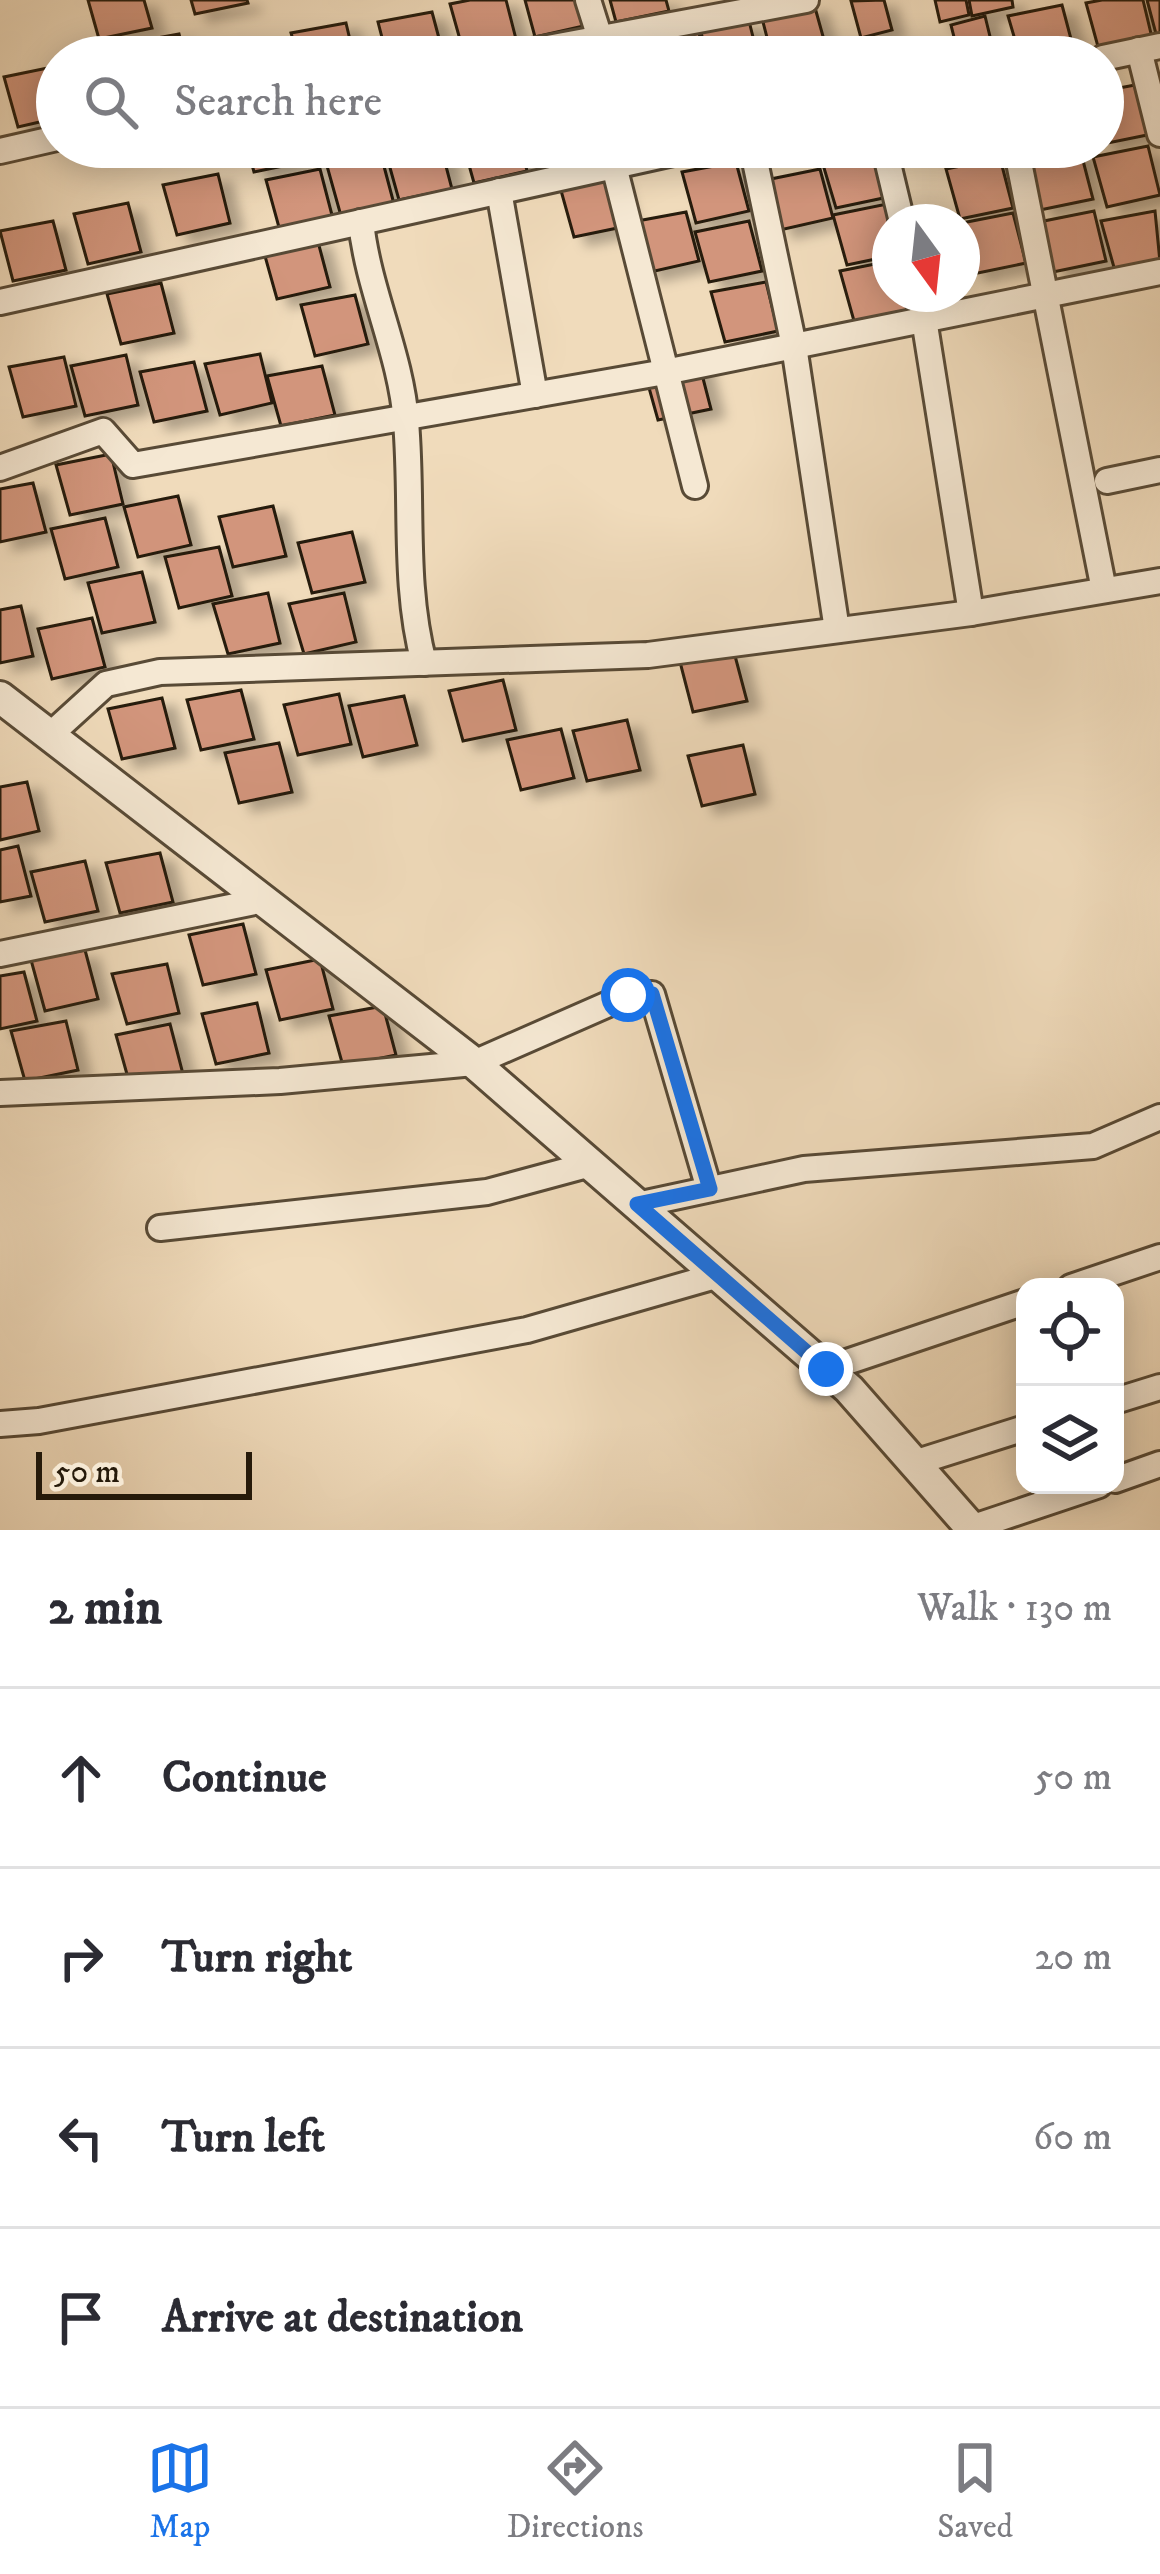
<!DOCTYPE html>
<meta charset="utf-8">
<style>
:root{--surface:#fff;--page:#f7f7f7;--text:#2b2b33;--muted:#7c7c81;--line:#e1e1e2;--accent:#1a73e8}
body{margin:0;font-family:"IM FELL DW Pica",serif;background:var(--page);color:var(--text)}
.controls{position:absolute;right:36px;bottom:36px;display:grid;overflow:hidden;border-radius:24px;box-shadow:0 6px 30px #0003}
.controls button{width:108px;height:108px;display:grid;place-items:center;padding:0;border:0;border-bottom:3px solid var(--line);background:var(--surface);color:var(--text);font:60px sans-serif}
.compass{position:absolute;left:872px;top:204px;width:108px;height:108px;border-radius:50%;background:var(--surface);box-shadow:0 6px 30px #0003;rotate:165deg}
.scale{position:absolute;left:36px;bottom:30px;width:216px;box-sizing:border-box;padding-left:12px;border:6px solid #261a0a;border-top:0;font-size:33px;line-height:42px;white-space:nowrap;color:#261a0a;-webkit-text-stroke:9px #f5e8d3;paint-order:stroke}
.stop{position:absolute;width:36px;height:36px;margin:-27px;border:9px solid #1a73e8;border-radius:50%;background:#fff}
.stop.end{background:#1a73e8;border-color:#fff;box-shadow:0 3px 12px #0008}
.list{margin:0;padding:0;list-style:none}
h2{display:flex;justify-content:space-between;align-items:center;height:156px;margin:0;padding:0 48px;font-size:51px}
h2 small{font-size:39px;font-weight:400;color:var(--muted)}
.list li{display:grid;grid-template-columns:78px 1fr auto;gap:36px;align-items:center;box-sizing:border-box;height:180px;padding:0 48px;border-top:3px solid var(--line)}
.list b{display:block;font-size:45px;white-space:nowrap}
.list em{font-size:39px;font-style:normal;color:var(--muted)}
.icon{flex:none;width:66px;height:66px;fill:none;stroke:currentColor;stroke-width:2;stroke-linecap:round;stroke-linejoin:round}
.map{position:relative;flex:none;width:1160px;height:1530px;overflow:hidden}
.search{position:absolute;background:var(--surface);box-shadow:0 6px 30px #0003;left:36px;right:36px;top:36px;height:132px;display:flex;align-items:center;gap:30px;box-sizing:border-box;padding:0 42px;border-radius:66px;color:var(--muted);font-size:45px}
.sheet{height:876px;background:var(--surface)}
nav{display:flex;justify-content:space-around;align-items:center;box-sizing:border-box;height:168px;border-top:3px solid var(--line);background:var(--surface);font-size:33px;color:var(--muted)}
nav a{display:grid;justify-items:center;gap:6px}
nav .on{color:var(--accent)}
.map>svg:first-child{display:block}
</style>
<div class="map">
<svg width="1160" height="1530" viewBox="0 0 1160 1530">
<defs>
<filter id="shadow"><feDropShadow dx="13" dy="8" stdDeviation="6" flood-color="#0004"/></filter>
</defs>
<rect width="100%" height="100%" fill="#f0dbbb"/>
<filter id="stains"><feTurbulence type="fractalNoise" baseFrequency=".00167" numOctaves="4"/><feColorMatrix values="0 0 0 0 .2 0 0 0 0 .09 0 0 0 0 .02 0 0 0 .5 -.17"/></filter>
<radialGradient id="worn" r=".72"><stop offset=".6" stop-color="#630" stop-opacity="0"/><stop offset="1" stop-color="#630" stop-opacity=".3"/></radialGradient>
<g fill="#d2957b" stroke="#261a0a" stroke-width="3" filter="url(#shadow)">
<path d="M88,0H144L152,28L99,39Z"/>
<path d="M191,0H247L248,3L195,14Z"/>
<path d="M470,0H506L517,43L464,54L450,4Z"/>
<path d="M525,0H581L588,25L535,37Z"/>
<path d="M610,0H666L669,11L616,22Z"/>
<path d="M884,0L892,30L861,38L851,1Z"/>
<path d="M935,0H966L969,15L940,22Z"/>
<path d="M969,0H1012L1013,7L972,16Z"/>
<path d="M1102,0H1143L1153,42L1100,54L1086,3Z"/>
<path d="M1147,0H1160V33L1156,34Z"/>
<path d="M814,4L826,47L772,57L762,18Z"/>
<path d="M1062,5L1075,54L1020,57L1008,16Z"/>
<path d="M432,12L444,57H387L378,22Z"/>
<path d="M985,16L995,57H959L951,25Z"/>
<path d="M749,21L758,57H707L701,32Z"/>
<path d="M346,23L354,57H298L291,33Z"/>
<path d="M699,33L704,57H654L651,44Z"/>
<path d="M179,34L185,57H128L124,44Z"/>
<path d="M57,66V118L18,127L4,77Z"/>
<path d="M1135,85L1147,135L1103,144V91Z"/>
<path d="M1148,146L1160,195L1107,207L1093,157Z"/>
<path d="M247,147H304L307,161L254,172Z"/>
<path d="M308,147H365L366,153L313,164Z"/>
<path d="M401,147H441L452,189L399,200L385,150Z"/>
<path d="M464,147H521L527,171L474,183Z"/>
<path d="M542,147H598L545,159Z"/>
<path d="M937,147H993L940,158Z"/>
<path d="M876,148L888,197L836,208L821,158Z"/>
<path d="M1080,149L1093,199L1040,210L1026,160Z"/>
<path d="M381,155L394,204L341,216L327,166Z"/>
<path d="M1000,158L1013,208L960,219L946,169Z"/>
<path d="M736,162L749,211L696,223L682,172Z"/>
<path d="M320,169L333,219L280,231L266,180Z"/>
<path d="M820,169L833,218L780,230L766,180Z"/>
<path d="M218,174L230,223L177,235L163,185Z"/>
<path d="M614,177L627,226L574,237L560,187Z"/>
<path d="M128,203L141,252L88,264L74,214Z"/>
<path d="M887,204L890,256L847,265L833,215Z"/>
<path d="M1094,211L1106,261L1053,272L1039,222Z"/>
<path d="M1155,211L1160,262L1115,271L1101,221Z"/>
<path d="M686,212L699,261L646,273L632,222Z"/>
<path d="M1013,213L1026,263L973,274L962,223Z"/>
<path d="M53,221L66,270L13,281L0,231Z"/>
<path d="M749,221L762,271L709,282L695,232Z"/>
<path d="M317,238L330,287L277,299L263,249Z"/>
<path d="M890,261V294H903L907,310L854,321L840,271Z"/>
<path d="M766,282L778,331L725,342L711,292Z"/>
<path d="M161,283L174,333L121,344L107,294Z"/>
<path d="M355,295L368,344L315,356L301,305Z"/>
<path d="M260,354L272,403L220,415L205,364Z"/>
<path d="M126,355L138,405L85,416L71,366Z"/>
<path d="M64,357L76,406L23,417L9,367Z"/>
<path d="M698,359L711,409L658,420L644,370Z"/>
<path d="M194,362L207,411L154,422L140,372Z"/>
<path d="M322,366L335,415L281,426L267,376Z"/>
<path d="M111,454L123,504L70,515L56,465Z"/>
<path d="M33,483L46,532L0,542V489Z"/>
<path d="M178,496L191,545L138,557L124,507Z"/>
<path d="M273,506L286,556L233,567L219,517Z"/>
<path d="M105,518L118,567L65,579L51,529Z"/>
<path d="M352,532L365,582L312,593L298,543Z"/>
<path d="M219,547L232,596L179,608L165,557Z"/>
<path d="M142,572L155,622L102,633L88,583Z"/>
<path d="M268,593L280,643L228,654L213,604Z"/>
<path d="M344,593L356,642L304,654L289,604Z"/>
<path d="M21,606L33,656L0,663V610Z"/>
<path d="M92,618L105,667L52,679L38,629Z"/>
<path d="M734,652L747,701L693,712L680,662Z"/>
<path d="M503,680L516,730L463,741L449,691Z"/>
<path d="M241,690L254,739L201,750L187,700Z"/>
<path d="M339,694L351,744L298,755L284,705Z"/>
<path d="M404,696L417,745L363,757L349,706Z"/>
<path d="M162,698L175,748L122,759L108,709Z"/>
<path d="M627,720L640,770L587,781L573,731Z"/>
<path d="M561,729L574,778L521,790L507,740Z"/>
<path d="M279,743L292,792L239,803L225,753Z"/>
<path d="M743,745L755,794L702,806L688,756Z"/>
<path d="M27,782L39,831L0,840V787Z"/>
<path d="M18,846L31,896L0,902V850Z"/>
<path d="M160,853L173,902L120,913L106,863Z"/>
<path d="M85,861L98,911L45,922L31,872Z"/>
<path d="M243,924L256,974L203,985L189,935Z"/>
<path d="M85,950L98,999L45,1011L31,960Z"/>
<path d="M320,959L333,1009L280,1020L266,970Z"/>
<path d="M167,964L179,1013L127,1024L112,974Z"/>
<path d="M24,972L37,1021L0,1029V976Z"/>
<path d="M257,1003L269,1053L216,1064L202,1014Z"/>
<path d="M383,1006L396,1055L343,1066L329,1016Z"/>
<path d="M66,1021L78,1070L25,1081L11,1031Z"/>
<path d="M170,1024L183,1074L130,1085L116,1035Z"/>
</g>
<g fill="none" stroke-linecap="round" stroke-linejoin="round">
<g stroke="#584a36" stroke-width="30">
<g id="minor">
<path d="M588,0L600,38"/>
<path d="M1139,50L1160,134"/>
<path d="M500,57L806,0"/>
<path d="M1103,58L1160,46"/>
<path d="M752,147L794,346L837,630"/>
<path d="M884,147L902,222"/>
<path d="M1016,147L1104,590"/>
<path d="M0,151L57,138"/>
<path d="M614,166L695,486"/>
<path d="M499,191L535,395"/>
<path d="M361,222C368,290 401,354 406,422C413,503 403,584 424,663"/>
<path d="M920,294L971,613"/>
<path d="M0,302L700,147"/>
<path d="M0,468L103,431L133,465L665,372L1160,272"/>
<path d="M1107,481L1160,470"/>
<path d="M50,735L106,684L160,672L648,655L971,613L1160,581"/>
<path d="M0,954L264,900"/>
<path d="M0,1093L280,1081L474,1063L629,995L652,994L709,1189"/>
<path d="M637,1205L804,1169L1093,1146L1160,1117"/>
<path d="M160,1228L487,1192L591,1164"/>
<path d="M1071,1287L1160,1257"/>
<path d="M826,1369L1025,1302"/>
<path d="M1115,1401L1160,1387"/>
<path d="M0,1424L39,1421L527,1330L719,1275"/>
<path d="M914,1463L1025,1428"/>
<path d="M1115,1480L1160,1464"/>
<path d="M971,1528L1099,1485"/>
</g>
</g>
<g stroke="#584a36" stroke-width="36">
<path id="tertiary" d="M0,697L474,1063L849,1389L973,1530"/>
</g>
<use href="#minor" stroke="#f5e8d3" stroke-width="24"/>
<use href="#tertiary" stroke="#f5e8d3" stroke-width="30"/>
</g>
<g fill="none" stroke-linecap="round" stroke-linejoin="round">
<path stroke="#1a73e8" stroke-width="15" d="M628,995L652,994L710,1189L637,1204L826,1369"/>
</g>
<rect width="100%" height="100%" filter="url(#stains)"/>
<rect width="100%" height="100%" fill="url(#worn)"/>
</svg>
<div class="controls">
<button><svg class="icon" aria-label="locate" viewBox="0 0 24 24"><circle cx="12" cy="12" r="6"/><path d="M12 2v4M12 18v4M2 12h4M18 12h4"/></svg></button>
<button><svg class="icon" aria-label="layers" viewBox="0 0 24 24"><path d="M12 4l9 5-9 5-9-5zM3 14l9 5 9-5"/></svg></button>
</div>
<svg class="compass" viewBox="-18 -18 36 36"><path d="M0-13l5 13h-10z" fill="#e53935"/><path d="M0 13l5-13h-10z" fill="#7c7c81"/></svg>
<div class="scale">50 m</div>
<div class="stop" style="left:628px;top:995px"></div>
<div class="stop end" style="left:826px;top:1369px"></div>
<div class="search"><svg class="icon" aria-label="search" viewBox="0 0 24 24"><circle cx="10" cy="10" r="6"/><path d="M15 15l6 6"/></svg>Search here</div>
</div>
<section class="sheet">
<h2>2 min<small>Walk · 130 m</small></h2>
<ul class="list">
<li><svg class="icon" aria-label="ahead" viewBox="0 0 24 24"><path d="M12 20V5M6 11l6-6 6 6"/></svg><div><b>Continue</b></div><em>50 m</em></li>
<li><svg class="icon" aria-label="right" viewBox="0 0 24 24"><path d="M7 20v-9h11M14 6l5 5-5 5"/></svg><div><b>Turn right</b></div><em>20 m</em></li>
<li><svg class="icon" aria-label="left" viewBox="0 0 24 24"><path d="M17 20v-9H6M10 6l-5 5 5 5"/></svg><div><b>Turn left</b></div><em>60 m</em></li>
<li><svg class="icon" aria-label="arrive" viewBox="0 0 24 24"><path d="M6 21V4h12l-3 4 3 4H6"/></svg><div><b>Arrive at destination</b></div></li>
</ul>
</section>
<nav>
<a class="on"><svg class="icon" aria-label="map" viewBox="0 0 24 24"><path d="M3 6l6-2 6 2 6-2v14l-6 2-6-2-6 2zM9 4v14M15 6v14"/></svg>Map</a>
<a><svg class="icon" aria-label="directions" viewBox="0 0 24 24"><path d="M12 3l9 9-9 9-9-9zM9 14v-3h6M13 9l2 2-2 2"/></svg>Directions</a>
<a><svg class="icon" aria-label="saved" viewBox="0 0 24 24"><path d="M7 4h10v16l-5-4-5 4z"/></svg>Saved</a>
</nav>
